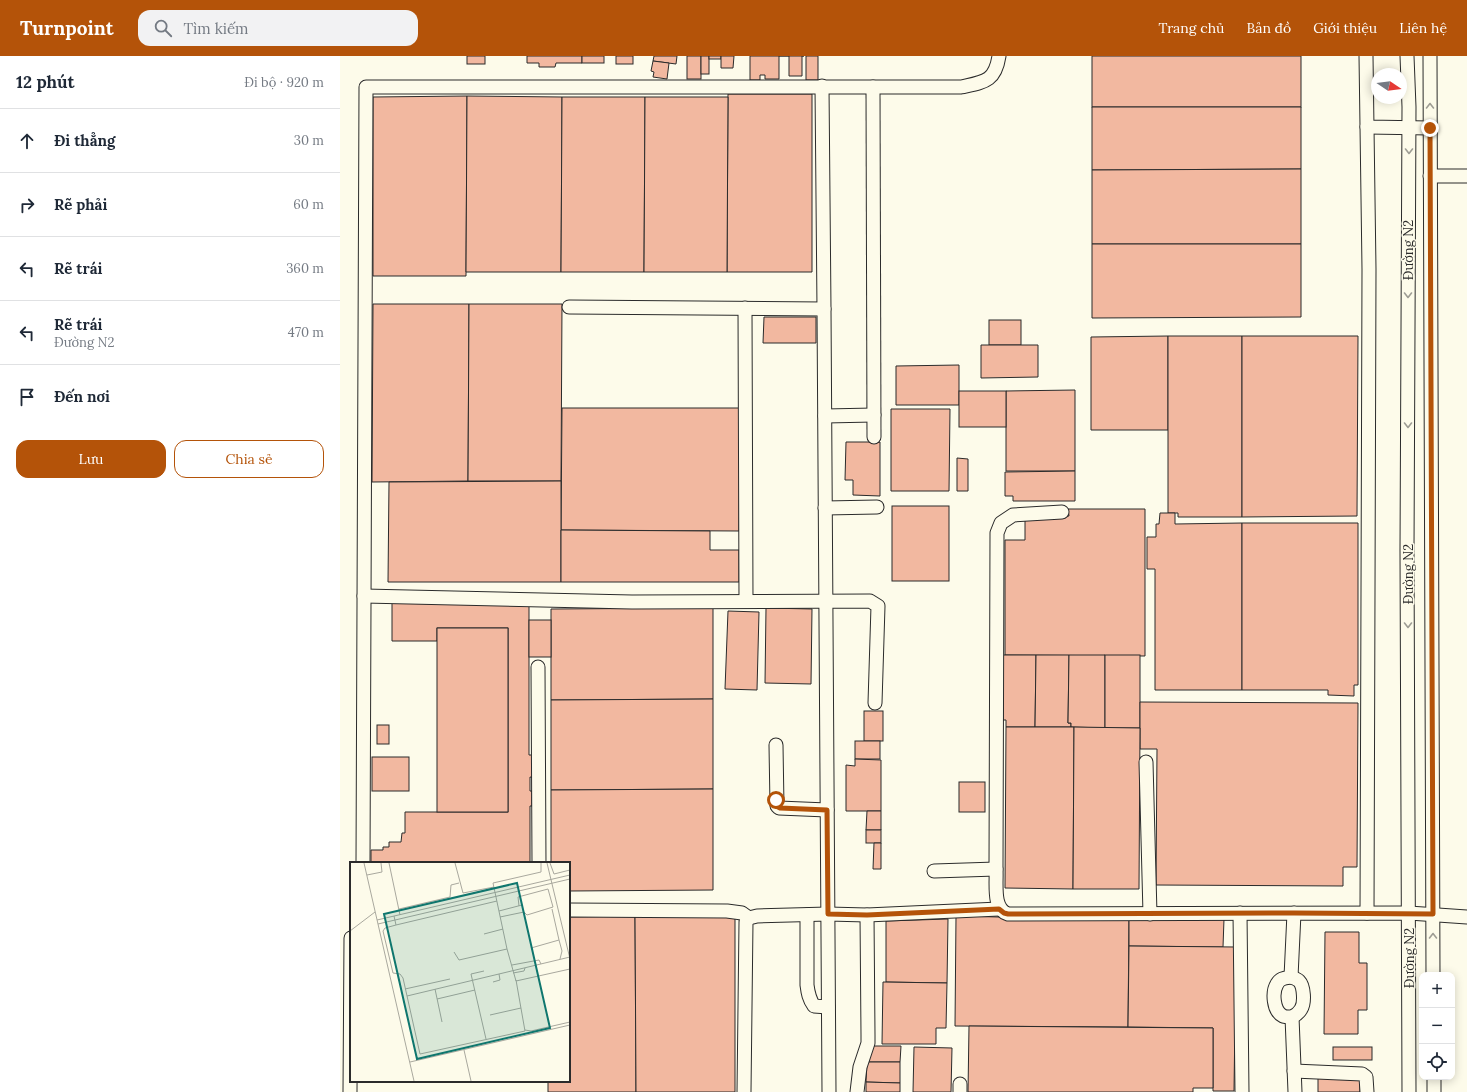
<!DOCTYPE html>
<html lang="vi">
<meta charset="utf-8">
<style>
:root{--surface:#fff;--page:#f2f2f3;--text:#1f2937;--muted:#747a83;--line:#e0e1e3;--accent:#b45309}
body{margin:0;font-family:Lora,serif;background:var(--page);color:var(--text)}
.controls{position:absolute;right:12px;bottom:12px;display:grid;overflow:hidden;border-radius:8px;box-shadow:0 2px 10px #0003}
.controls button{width:36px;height:36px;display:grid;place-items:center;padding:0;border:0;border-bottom:1px solid var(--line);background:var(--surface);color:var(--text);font:20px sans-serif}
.compass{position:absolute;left:1031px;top:12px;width:36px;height:36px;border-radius:50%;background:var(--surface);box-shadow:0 2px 10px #0003;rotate:103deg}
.stop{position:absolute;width:12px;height:12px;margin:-9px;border:3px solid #b45309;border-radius:50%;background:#fff}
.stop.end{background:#b45309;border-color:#fff;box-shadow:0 1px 4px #0008}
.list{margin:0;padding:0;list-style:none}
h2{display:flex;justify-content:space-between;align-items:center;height:52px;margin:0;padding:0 16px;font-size:17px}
h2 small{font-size:13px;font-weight:400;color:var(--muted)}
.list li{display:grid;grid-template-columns:26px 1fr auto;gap:12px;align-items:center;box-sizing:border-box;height:64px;padding:0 16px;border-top:1px solid var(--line)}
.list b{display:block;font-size:15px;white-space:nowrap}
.list p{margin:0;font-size:13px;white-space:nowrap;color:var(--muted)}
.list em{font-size:13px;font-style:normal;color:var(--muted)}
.actions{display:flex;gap:8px;padding:12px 16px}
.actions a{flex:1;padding:9px 0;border:1px solid var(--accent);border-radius:12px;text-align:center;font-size:14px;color:var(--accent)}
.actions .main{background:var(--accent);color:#fff}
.icon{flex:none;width:22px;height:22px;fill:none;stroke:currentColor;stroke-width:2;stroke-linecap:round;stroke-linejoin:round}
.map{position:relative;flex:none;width:1127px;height:1036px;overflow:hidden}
header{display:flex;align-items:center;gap:24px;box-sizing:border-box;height:56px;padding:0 20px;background:var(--accent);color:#fff}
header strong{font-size:19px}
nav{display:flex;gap:22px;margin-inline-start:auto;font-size:14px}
.search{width:280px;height:36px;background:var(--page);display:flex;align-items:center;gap:10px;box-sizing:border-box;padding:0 14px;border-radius:12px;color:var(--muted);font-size:15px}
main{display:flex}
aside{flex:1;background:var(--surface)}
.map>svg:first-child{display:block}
</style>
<header>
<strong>Turnpoint</strong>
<div class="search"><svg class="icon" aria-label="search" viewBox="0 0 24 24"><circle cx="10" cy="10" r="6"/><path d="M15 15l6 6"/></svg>Tìm kiếm</div>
<nav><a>Trang chủ</a><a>Bản đồ</a><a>Giới thiệu</a><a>Liên hệ</a></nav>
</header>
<main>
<aside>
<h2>12 phút<small>Đi bộ · 920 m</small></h2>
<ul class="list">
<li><svg class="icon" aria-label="ahead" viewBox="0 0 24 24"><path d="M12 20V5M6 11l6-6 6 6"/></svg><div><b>Đi thẳng</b></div><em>30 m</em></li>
<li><svg class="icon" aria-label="right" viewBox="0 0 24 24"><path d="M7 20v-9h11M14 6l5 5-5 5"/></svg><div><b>Rẽ phải</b></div><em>60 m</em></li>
<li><svg class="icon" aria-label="left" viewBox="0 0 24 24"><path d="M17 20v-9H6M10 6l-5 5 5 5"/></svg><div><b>Rẽ trái</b></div><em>360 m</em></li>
<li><svg class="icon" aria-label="left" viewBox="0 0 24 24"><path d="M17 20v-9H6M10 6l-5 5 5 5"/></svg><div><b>Rẽ trái</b><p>Đường N2</p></div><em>470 m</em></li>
<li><svg class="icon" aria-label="arrive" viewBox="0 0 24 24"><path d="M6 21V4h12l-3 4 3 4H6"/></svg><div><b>Đến nơi</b></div></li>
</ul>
<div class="actions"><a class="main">Lưu</a><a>Chia sẻ</a></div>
</aside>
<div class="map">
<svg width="1127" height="1036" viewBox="0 0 1127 1036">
<rect width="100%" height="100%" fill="#fdfbea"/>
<g fill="#f2b8a0" stroke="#2b2b2b">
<rect x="127" y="0" width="18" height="8"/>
<path d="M187,0H242V7H216L215,11H199V7H187Z"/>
<rect x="242" y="0" width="22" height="7"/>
<rect x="276" y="0" width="17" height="8"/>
<path d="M314,0H337L336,8L313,5Z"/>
<rect x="347" y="0" width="14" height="23"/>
<rect x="361" y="0" width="8" height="18"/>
<rect x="369" y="0" width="12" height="3"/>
<path d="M381,0H394L393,12H381Z"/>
<path d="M410,0H444H439V23H425V19H420V24H410Z"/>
<path d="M444,0H464H462V20H449V0Z"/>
<rect x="466" y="0" width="12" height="24"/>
<rect x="752" y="0" width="209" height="51"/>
<path d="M313,5L329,7L327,23L313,21L314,16L311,15Z"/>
<path d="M388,38H472V216H387Z"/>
<path d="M127,40L126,220H33V41Z"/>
<path d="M127,40L222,41L221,216H126Z"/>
<path d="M222,41H305L304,216H221Z"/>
<path d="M305,41H388L387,216H304Z"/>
<path d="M752,51H961V113L752,114Z"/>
<path d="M961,113V188H752V114Z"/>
<path d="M752,188H961V261L752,262Z"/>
<path d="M33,248H129L128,425L32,426Z"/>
<path d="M129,248H222L221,425H128Z"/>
<path d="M424,261H476V287H423Z"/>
<rect x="649" y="264" width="32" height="25"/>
<path d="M828,280V374H751V281Z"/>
<path d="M828,280H902V461H838V457H828Z"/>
<path d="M902,280H1018L1017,460L902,461Z"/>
<path d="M641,289H698V321L641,322Z"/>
<path d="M619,309V349H556V310Z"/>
<path d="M735,334V415H666V335Z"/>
<rect x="619" y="335" width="47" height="36"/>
<path d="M222,352H400L399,475L221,474Z"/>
<path d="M551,353H610L609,435H551Z"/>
<path d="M506,386H540V440L513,439V424H505Z"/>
<path d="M617,402L628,403V435H617Z"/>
<path d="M735,415V445H673V440H665V416Z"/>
<path d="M221,425V526H48L49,426Z"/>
<rect x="552" y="450" width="57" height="75"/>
<path d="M728,453H805V600L665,599V484H685V460H729Z"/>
<path d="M820,457H835V468L902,467V634H815V513H807V481H816V468H819Z"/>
<path d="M902,467H1018V629H1014V640L988,639V634H902Z"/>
<path d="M221,474L370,475V494H399V526H221Z"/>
<path d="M52,546H189V699H196V722L190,721V735H192V750H190V807H31V794H43V791H49V786H61L62,777H65V756H168V572H97V585H52Z"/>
<path d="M373,552V643L211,644V553Z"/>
<path d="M426,552L472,553L471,628L425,627Z"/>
<path d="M388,555L419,556L417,634L385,633Z"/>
<rect x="189" y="564" width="22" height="37"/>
<rect x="97" y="572" width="71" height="184"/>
<path d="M663,599H696L695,671H666V664H663Z"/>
<path d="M696,599H729L728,667H731V671H695Z"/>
<path d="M729,599H765V672L731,671V667H728Z"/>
<rect x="765" y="599" width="35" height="73"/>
<path d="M373,643V733L211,734V644Z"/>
<path d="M800,646L1018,647L1017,811H1003V830L816,829L817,693H800Z"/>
<rect x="524" y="655" width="19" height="30"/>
<rect x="37" y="669" width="12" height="19"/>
<path d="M666,671H734L733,833L665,832Z"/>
<path d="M734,671L800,672L799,833H733Z"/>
<rect x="515" y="685" width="25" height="18"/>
<rect x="32" y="701" width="37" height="34"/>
<path d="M515,703L541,704V755H506V709L515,710Z"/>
<rect x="619" y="726" width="26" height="30"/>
<path d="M373,733V834L229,835V807H211V734Z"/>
<path d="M527,755H541V774H526Z"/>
<rect x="526" y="774" width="15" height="13"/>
<path d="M534,787H541V813H533Z"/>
<path d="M295,860L296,1036H208V1025H229V861Z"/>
<path d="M295,860H395V1036H296Z"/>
<path d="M616,860L789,864L788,971L615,970Z"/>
<path d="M789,861L884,863L883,891L789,890Z"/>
<path d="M608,863L607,927L546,926V865Z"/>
<path d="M985,876H1019V907H1027V954H1018V978H984Z"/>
<path d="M789,890L896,891L894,1035H873V972L788,971Z"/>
<path d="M543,926L607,927L606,972H596V988H542Z"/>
<path d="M629,970L873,972V1032H853V1036H628Z"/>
<path d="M527,990H561L560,1006H527Z"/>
<path d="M574,991L612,992L611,1036H573Z"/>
<rect x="993" y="991" width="39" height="13"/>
<path d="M527,1006H560V1027L526,1026Z"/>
<rect x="978" y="1021" width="42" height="15"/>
<path d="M526,1026L560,1027V1036H526Z"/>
</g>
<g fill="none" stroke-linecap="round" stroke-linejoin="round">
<g stroke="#2b2b2b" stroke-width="15">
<g id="minor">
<path d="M1026,0L1027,71L1090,72"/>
<path d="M1067,0L1069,51L1067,495L1069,1036"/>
<path d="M1090,0L1093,919"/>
<path d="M482,30L484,253L489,1036"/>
<path d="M533,31L534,381"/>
<path d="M1027,71L1029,213L1027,857"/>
<path d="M1090,120H1127"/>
<path d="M229,251L484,253"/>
<path d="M405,252L406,545"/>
<path d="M485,360L534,359"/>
<path d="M485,452L537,451"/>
<path d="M722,456L673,459L661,467L657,477L656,813C657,827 652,853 668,858L1069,857L1127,861"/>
<path d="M24,540L292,546L530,545L538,550L535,647"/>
<path d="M198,611L199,807"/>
<path d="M436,689L437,750L439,752L487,754"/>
<path d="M806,706L810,858"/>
<path d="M23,807L26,31H621C644,26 655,26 659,0"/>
<path d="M594,815L656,813"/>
<path d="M229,854L387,855L402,857L409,862"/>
<path d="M900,857L902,1036"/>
<path d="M467,859V929C468,937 469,943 474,950L488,951"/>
<path d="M951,921C954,922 957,923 959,925C964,930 965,947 961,953C959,957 956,959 952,961C949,961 945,961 943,960C933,955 932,936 937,928C940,922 945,922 951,921Z"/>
<path d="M951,921L954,857"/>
<path d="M952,961L955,1036"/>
<path d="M954,1015L1022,1018L1026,1021L1027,1036"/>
<path d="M1094,1021V1036"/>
<path d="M620,1028V1036"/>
<path d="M10,1036L11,882"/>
<path d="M404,1036L406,866L409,862L417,860L488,858L527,859L659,853"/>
<path d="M517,1036L520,1011L528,987V979L527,859"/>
</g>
</g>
<use href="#minor" stroke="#fdfbea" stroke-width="13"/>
</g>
<defs><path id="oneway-chevron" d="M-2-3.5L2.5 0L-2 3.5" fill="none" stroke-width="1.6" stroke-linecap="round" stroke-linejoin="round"/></defs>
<g stroke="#9e9d94">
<use href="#oneway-chevron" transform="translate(1090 50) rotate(-90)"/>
<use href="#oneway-chevron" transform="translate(1069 95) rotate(90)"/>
<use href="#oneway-chevron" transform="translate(1068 239) rotate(90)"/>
<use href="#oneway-chevron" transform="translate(1068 369) rotate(90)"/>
<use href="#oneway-chevron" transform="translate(1068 569) rotate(90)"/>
<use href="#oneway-chevron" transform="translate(1093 880) rotate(-90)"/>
</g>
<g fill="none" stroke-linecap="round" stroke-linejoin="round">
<path stroke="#b45309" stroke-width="5" d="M436,744V750L440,752L487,754L488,858L527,859L659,853L664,857L668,858L954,857L1093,858L1090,72"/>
</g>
<g text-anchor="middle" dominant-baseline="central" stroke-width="3" stroke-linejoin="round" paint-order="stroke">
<g font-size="13" fill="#2b2b2b" stroke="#fdfbea">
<text transform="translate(1068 194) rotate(-90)">Đường N2</text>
<text transform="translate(1068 518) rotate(-90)">Đường N2</text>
<text transform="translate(1069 902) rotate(-90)">Đường N2</text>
</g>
</g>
<g transform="translate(10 806)">
<rect width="220" height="220" fill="#fdfbea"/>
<path fill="none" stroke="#a9a89e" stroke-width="1" d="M14,1L64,219M39,1L50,53M105,1L113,31L144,25M197,1L220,97M200,1L204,12L220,8M17,13L32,10L31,1M49,47L100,35L101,23L109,21M149,49L172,43M44,54L46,63L35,66L33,69L43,111L50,112L53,116L70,192L175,169L166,118M150,55L174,50L177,53L203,45L198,27L168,35L169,44M27,58L220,13M28,62L220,17M46,63L147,39M0,69L25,50M134,72L153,67M209,78L212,89L210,97M181,86L209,78L202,47M157,87L166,119L220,107M104,90L109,98L157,87L143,21L191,10V1M162,103L189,98L191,102M134,109L121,112L136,177M163,111L174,109L175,106M143,120L150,118L149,112M55,127L100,117M85,127L92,160M57,134L220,95M87,137L125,128M140,153L171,146M175,168L181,169L220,160M114,188L121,219M60,200L220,163"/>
<path fill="#0f766e" fill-opacity="0.15" stroke="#0f766e" stroke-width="2" d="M167,21L200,166L67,197L34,52Z"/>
<rect width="220" height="220" fill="none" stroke="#2b2b2b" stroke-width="2"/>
</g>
</svg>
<div class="controls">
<button>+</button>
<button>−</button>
<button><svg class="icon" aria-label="locate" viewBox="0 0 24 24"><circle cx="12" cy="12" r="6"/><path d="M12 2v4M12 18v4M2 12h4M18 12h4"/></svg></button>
</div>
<svg class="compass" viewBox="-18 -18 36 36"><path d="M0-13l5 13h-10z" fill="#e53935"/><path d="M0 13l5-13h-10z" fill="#747a83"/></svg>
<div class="stop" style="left:436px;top:744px"></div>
<div class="stop end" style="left:1090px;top:72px"></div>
</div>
</main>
